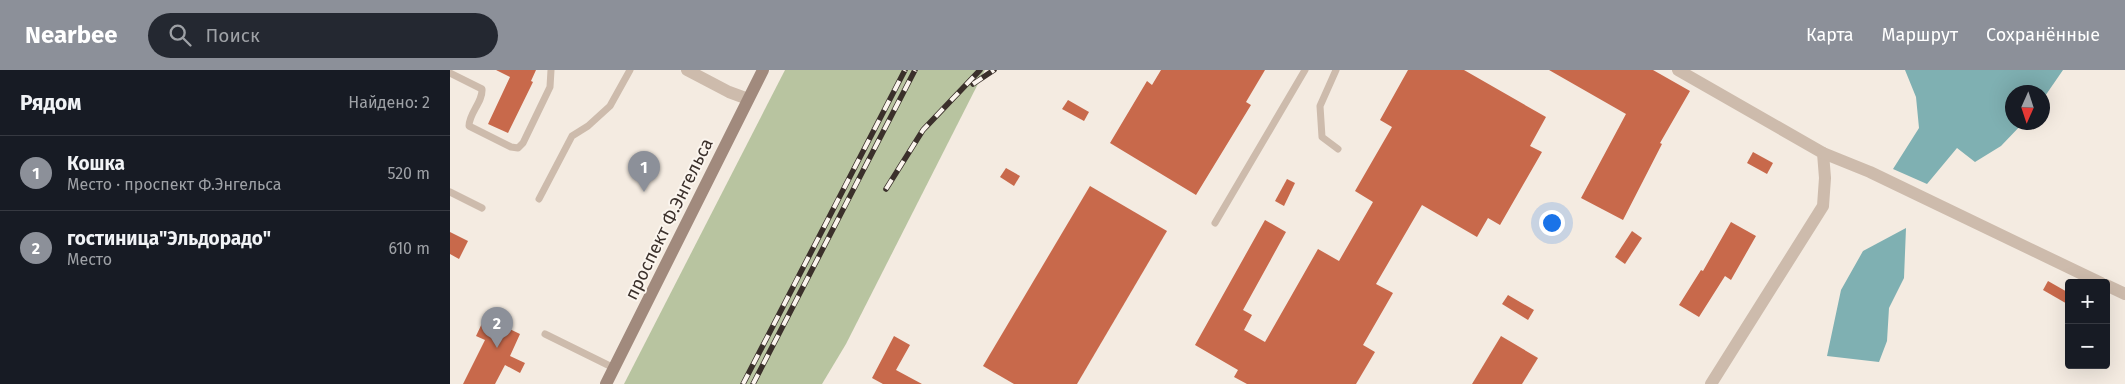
<!DOCTYPE html>
<html lang="ru">
<meta charset="utf-8">
<style>
:root{--surface:#171b24;--page:#242831;--text:#f1f3f6;--muted:#9ea1a6;--line:#363941;--accent:#8c9099}
body{margin:0;font-family:"Fira Sans",sans-serif;background:var(--page);color:var(--text)}
.controls{position:absolute;right:15px;bottom:15px;display:grid;overflow:hidden;border-radius:5px;box-shadow:0 5px 20px #0002}
.controls button{width:45px;height:45px;display:grid;place-items:center;padding:0;border:0;border-bottom:1px solid var(--line);background:var(--surface);color:var(--text);font:25px sans-serif}
.compass{position:absolute;left:1555px;top:15px;width:45px;height:45px;border-radius:50%;background:var(--surface);box-shadow:0 5px 20px #0002;rotate:183deg}
.you{position:absolute;left:1101px;top:152px;width:18px;height:18px;margin:-12px;border:4px solid #fff;border-radius:50%;background:#1a73e8;box-shadow:0 0 0 8px #1a73e833}
.badge{display:grid;place-items:center;width:32px;height:32px;border-radius:50%;background:var(--accent);color:#fff;font-size:16px;font-weight:700}
.pin{position:absolute;translate:-50% -41px;filter:drop-shadow(0 1px 2px #0008)}
.pin::after{content:'';position:absolute;top:26px;width:18px;height:15px;background:inherit;clip-path:polygon(0 0,100% 0,50% 100%)}
.list{margin:0;padding:0;list-style:none}
h2{display:flex;justify-content:space-between;align-items:center;height:65px;margin:0;padding:0 20px;font-size:21px}
h2 small{font-size:16px;font-weight:400;color:var(--muted)}
.list li{display:grid;grid-template-columns:32px 1fr auto;gap:15px;align-items:center;box-sizing:border-box;height:75px;padding:0 20px;border-top:1px solid var(--line)}
.list b{display:block;font-size:19px;white-space:nowrap}
.list p{margin:0;font-size:16px;white-space:nowrap;color:var(--muted)}
.list em{font-size:16px;font-style:normal;color:var(--muted)}
.icon{flex:none;width:28px;height:28px;fill:none;stroke:currentColor;stroke-width:2;stroke-linecap:round;stroke-linejoin:round}
.map{position:relative;flex:none;width:1675px;height:314px;overflow:hidden}
header{display:flex;align-items:center;gap:30px;box-sizing:border-box;height:70px;padding:0 25px;background:var(--accent);color:#fff}
header strong{font-size:24px}
nav{display:flex;gap:28px;margin-inline-start:auto;font-size:18px}
.search{width:350px;height:45px;background:var(--page);display:flex;align-items:center;gap:12px;box-sizing:border-box;padding:0 18px;border-radius:28px;color:var(--muted);font-size:19px}
main{display:flex}
aside{flex:1;background:var(--surface)}
.map>svg:first-child{display:block}
</style>
<header>
<strong>Nearbee</strong>
<div class="search"><svg class="icon" aria-label="search" viewBox="0 0 24 24"><circle cx="10" cy="10" r="6"/><path d="M15 15l6 6"/></svg>Поиск</div>
<nav><a>Карта</a><a>Маршрут</a><a>Сохранённые</a></nav>
</header>
<main>
<aside>
<h2>Рядом<small>Найдено: 2</small></h2>
<ul class="list">
<li><span class="badge">1</span><div><b>Кошка</b><p>Место · проспект Ф.Энгельса</p></div><em>520 m</em></li>
<li><span class="badge">2</span><div><b>гостиница&quot;Эльдорадо&quot;</b><p>Место</p></div><em>610 m</em></li>
</ul>
</aside>
<div class="map">
<svg width="1675" height="314" viewBox="0 0 1675 314">
<rect width="100%" height="100%" fill="#f4ebe1"/>
<path fill="#b8c4a0" d="M335,0H535L396,274L372,314H174Z"/>
<g fill="#7fb0b2">
<path d="M1455,0H1613L1593,29L1592,22H1562V52L1573,53L1551,76L1525,92L1507,78L1477,114L1443,99L1469,58L1466,27Z"/>
<path d="M1456,158L1454,208L1439,238L1437,271L1429,292L1377,286L1391,220L1413,181Z"/>
</g>
<g fill="#c8694b">
<path d="M46,0H86L81,11L83,12L58,63L38,54L60,7Z"/>
<path d="M711,0H815L796,32L801,35L746,125L660,73L697,11L702,15Z"/>
<path d="M958,0H1014L1096,47L1080,76L1092,82L1050,155L1038,148L1027,167L972,135L926,214L943,223L913,275L925,282L906,314H797L784,307L788,300L745,275L815,150L836,162L793,240L802,245L794,260L815,272L868,179L889,191L923,132L905,121L942,57L930,50Z"/>
<path d="M1099,0H1203L1240,21L1210,73L1212,74L1173,150L1131,128L1176,44Z"/>
<path d="M618,30L639,42L634,51L612,39Z"/>
<path d="M1303,82L1323,93L1317,104L1297,93Z"/>
<path d="M556,98L570,106L564,116L550,107Z"/>
<path d="M837,109L845,113L834,136L825,131Z"/>
<path d="M640,116L717,161L627,314H564L533,296Z"/>
<path d="M1281,152L1306,166L1281,210L1275,206L1249,247L1229,235L1251,200L1253,201Z"/>
<path d="M1182,161L1192,168L1175,194L1165,187Z"/>
<path d="M0,162L18,171L9,189L0,184Z"/>
<path d="M1598,211L1619,223V235L1593,220Z"/>
<path d="M1058,225L1084,240L1078,250L1052,234Z"/>
<path d="M35,247L70,264L60,286L75,293L70,303L55,295L45,314H13L35,270L26,266Z"/>
<path d="M444,266L460,275L446,300L472,314H433L422,308Z"/>
<path d="M1051,266L1088,288L1072,314H1022Z"/>
</g>
<g fill="none" stroke-linecap="round" stroke-linejoin="round">
<g stroke="#cdbbac" stroke-width="7">
<path d="M886,0L870,36L872,67L888,79"/>
<path d="M0,3L32,19C33,32 19,43 19,56L61,77L68,78L73,73L100,17L101,0"/>
<path d="M0,122L32,138"/>
<path d="M89,129L122,66L138,56L160,36L180,0"/>
<path d="M765,153L855,0"/>
<path d="M95,264L164,298"/>
</g>
<g stroke="#cdbbac" stroke-width="12">
<path d="M237,0L279,22L298,29"/>
<path d="M1228,0L1373,83L1375,108L1373,136L1261,314"/>
<path d="M1373,83L1420,102L1651,213"/>
<path d="M1656,215L1675,224"/>
</g>
<path stroke="#a18a7d" stroke-width="12" d="M156,314L313,0"/>
<g stroke="#3b302b" stroke-width="5.5">
<g id="rail">
<path d="M523,14L544,0"/>
<path d="M436,119L473,60L530,0"/>
<path d="M293,314L455,0"/>
<path d="M303,314L465,0"/>
</g>
</g>
<use href="#rail" stroke="#fbf5ee" stroke-width="4" stroke-dasharray="11" stroke-linecap="butt"/>
</g>
<g text-anchor="middle" dominant-baseline="central" stroke-width="4" stroke-linejoin="round" paint-order="stroke">
<g font-size="18" fill="#3b302b" stroke="#fbf5ee">
<text transform="translate(219 149) rotate(-64)">проспект Ф.Энгельса</text>
</g>
</g>
</svg>
<div class="controls">
<button>+</button>
<button>−</button>
</div>
<svg class="compass" viewBox="-18 -18 36 36"><path d="M0-13l5 13h-10z" fill="#e53935"/><path d="M0 13l5-13h-10z" fill="#9ea1a6"/></svg>
<div class="you"></div>
<div class="pin badge" style="left:194px;top:122px">1</div>
<div class="pin badge" style="left:47px;top:278px">2</div>
</div>
</main>
